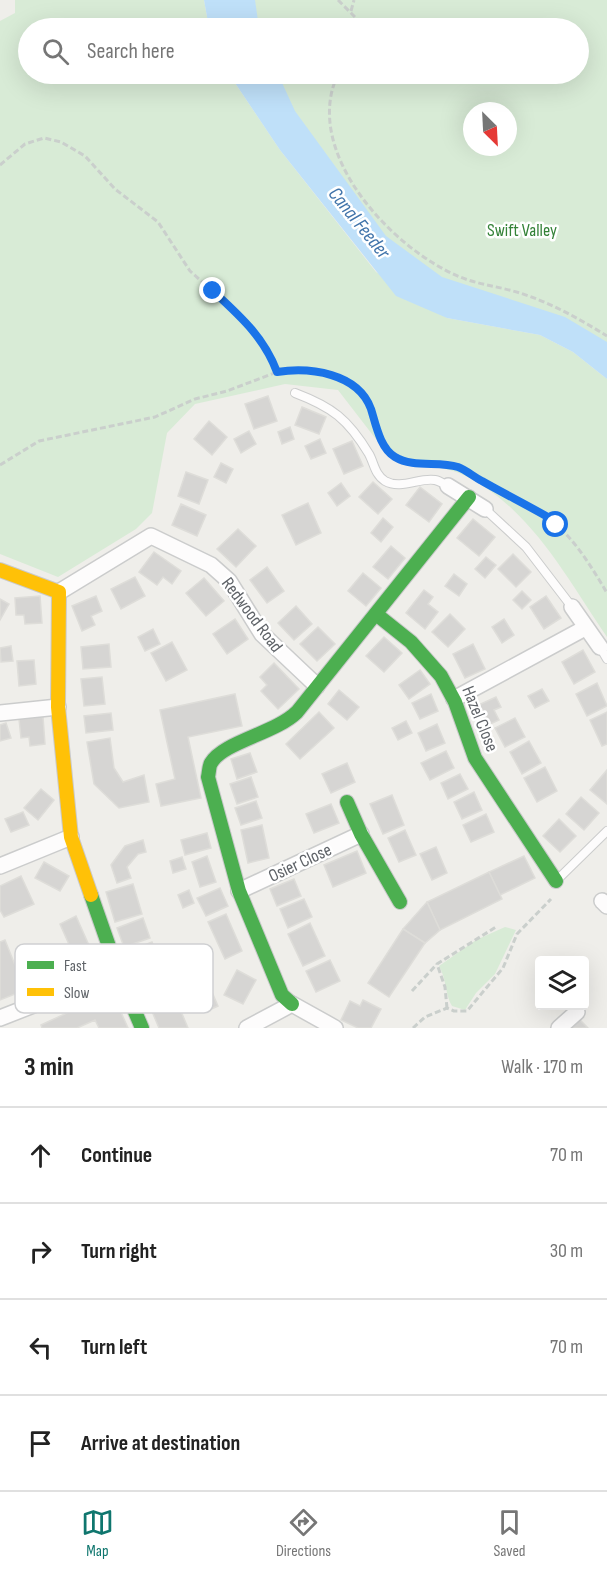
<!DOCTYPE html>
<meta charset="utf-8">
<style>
:root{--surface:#fff;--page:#f2f2f2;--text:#222;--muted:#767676;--line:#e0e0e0;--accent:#0f766e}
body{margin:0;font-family:"Sofia Sans Condensed",sans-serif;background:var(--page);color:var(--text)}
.controls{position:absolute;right:18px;bottom:18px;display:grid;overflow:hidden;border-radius:6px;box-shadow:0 6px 24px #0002}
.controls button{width:54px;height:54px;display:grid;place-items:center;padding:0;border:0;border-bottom:2px solid var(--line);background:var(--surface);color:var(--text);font:30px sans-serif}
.compass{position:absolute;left:463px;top:102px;width:54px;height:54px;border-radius:50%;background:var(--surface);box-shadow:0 6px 24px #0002;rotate:156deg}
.stop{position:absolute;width:18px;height:18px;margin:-14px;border:4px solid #1a73e8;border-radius:50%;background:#fff}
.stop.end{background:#1a73e8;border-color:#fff;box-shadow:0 2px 6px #0008}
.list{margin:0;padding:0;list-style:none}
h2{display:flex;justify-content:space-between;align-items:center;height:78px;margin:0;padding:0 24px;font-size:26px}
h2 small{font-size:20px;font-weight:400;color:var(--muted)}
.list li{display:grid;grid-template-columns:39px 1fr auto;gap:18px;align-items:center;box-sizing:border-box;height:96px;padding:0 24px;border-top:2px solid var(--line)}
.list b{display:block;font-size:22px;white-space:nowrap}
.list em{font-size:20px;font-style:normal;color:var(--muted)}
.icon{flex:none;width:33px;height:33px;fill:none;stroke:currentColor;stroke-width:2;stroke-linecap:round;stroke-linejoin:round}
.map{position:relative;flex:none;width:607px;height:1028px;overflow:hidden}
.search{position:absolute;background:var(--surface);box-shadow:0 6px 24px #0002;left:18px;right:18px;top:18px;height:66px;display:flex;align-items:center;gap:15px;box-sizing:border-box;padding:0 21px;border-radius:33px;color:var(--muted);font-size:22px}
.sheet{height:462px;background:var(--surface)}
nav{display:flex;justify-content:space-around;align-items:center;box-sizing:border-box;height:84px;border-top:2px solid var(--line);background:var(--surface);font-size:16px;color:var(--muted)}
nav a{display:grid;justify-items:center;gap:3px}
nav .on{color:var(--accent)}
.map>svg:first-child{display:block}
</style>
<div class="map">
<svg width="607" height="1028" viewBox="0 0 607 1028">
<rect width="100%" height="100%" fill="#efeeea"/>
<g fill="#d8ebd6" fill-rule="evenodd">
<path d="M15,0H204L209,28H28V74H229L280,150L376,272L447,318L540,335L573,352L607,379V637C566,577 529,504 459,473C437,464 414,469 392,460L338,390L285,384L195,404L167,433L152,513L136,529L58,577L0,554V21L15,13Z"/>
<path d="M237,0H607V360L413,280L255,74H578V28H240ZM472,111H508V147H472Z"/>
<path d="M505,927L516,930L495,974L476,993L465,1010L452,1006C445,995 447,980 439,966L476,940Z"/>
</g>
<g fill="#bfe0f9">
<path d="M204,0H255L259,28H209Z"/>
<path d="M229,74H278L295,111L386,236L442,277L565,317L607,342V379L573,352L540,335L447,318L396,296L280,150Z"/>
</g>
<g fill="#d6d5d3" stroke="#deddd9" stroke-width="1.5">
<path d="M268,396L277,421L254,429L245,404Z"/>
<path d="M302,407L326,417L319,434L295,425Z"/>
<path d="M209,421L227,437L212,455L194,439Z"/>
<path d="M290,427L294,439L282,444L278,432Z"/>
<path d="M249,431L256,444L241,453L234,439Z"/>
<path d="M320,439L326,453L311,459L305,446Z"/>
<path d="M352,441L363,466L344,474L333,449Z"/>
<path d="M221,463L233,469L226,483L214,477Z"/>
<path d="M186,472L208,480L199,504L178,496Z"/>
<path d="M373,482L392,499L378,514L359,497Z"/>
<path d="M341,483L350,496L337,506L328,493Z"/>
<path d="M420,487L442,504L429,522L406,505Z"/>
<path d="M308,503L321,533L296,545L282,515Z"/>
<path d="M181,504L206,515L197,536L172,525Z"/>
<path d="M383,518L393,527L381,542L371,533Z"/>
<path d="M473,519L495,537L479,556L457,538Z"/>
<path d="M238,529L256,546L236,567L217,549Z"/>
<path d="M391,546L405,558L388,579L373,567Z"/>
<path d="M154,552L181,571L172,584L163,577L157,585L139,572Z"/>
<path d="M513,554L531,572L516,587L498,569Z"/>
<path d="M486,557L496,565L485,578L475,569Z"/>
<path d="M267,567L284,591L267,603L250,580Z"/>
<path d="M363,573L381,588L366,606L348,591Z"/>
<path d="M454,574L467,584L459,596L445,586Z"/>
<path d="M135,577L145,596L121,609L111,589Z"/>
<path d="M204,578L224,601L206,616L186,593Z"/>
<path d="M424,590L433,597L428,604L438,612L425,629L406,613Z"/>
<path d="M522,591L531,600L522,609L513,600Z"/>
<path d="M40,596L42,623L25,624L24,615H16L15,598Z"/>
<path d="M96,596L102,611L91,616L95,625L82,631L72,606Z"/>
<path d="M546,596L561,618L544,629L530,607Z"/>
<path d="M0,599L9,604L0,620Z"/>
<path d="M296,606L312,624L294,640L278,623Z"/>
<path d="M450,614L465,629L448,647L432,632Z"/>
<path d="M235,619L248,639L227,654L213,634Z"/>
<path d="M504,619L514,635L502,643L492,627Z"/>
<path d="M318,627L335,644L317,661L300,644Z"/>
<path d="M153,629L160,644L145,651L138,637Z"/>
<path d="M384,637L402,653L384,672L366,656Z"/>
<path d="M172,642L187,670L166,681L151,653Z"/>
<path d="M109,644L111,667L83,669L81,647Z"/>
<path d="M473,644L485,669L465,678L453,654Z"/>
<path d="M11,646L13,661L1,662L0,648Z"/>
<path d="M583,650L595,672L574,684L562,662Z"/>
<path d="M34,660L36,684L19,686L17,661Z"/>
<path d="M274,663L299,689L278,709L261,691L267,685L260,677Z"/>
<path d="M420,670L430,684L409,699L399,685Z"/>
<path d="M102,677L105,704L84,706L81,679Z"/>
<path d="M597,683L607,706L587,716L576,694Z"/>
<path d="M542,689L549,701L535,708L528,696Z"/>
<path d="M339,690L359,707L347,720L328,704Z"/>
<path d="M235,694L242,726L188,737L201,798L161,806L156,784L175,779L160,710Z"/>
<path d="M431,694L438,711L420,719L412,703Z"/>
<path d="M496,697L501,707L494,710L499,720L484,727L474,707Z"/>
<path d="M319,712L334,728L300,759L286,744Z"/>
<path d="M607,712V744L602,746L590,720Z"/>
<path d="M111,713L113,730L86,733L84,716Z"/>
<path d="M43,717L45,744L30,746L29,737L21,738L19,719Z"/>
<path d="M515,718L525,737L505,747L495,728Z"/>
<path d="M406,721L412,733L398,740L392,728Z"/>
<path d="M6,723L11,738L0,741V725Z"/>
<path d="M437,724L445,743L426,751L418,733Z"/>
<path d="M110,738L114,768L123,782L144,775L149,802L119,808L94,784L87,742Z"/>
<path d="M529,741L541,763L522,774L510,752Z"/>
<path d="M446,751L454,768L430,780L421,763Z"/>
<path d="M250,753L257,772L237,779L231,759Z"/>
<path d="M347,763L355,782L331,793L322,774Z"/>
<path d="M545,767L557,791L537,802L524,778Z"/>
<path d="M607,770V804L590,790Z"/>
<path d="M460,774L468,789L448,799L441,783Z"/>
<path d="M251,777L258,797L237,804L230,784Z"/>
<path d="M41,789L54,800L38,820L24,808Z"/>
<path d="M474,792L482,810L462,819L454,802Z"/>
<path d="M392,795L404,825L383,834L370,804Z"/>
<path d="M581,797L599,813L584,830L566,814Z"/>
<path d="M256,801L262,818L241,825L235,808Z"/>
<path d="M331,804L339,823L314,833L306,814Z"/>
<path d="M23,812L29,825L11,832L5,819Z"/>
<path d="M486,814L494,832L471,842L463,825Z"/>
<path d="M559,819L576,836L560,852L543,836Z"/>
<path d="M262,825L269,858L248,863L241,830Z"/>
<path d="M405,830L416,855L399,862L388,838Z"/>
<path d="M207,833L211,848L185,855L181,840Z"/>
<path d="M143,840L146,852L138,854L127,867L131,878L117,883L111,865L125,846Z"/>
<path d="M436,847L447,873L432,880L420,854Z"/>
<path d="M357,851L366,873L333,887L324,865Z"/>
<path d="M207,856L216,882L200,887L192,862Z"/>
<path d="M524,856L535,878L500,895L489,872Z"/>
<path d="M182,857L186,869L173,873L170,861Z"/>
<path d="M44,862L69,876L60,891L35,878Z"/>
<path d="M489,872L502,899L440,930L427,902Z"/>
<path d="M21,876L34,904L4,917L0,910V886Z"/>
<path d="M294,879L301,896L277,906L270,889Z"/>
<path d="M133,884L142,914L115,922L106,892Z"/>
<path d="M220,888L228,906L206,916L197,898Z"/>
<path d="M189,890L194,903L183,908L178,895Z"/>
<path d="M304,899L312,917L288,928L280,909Z"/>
<path d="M427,902L440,930L425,943L403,929Z"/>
<path d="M226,914L242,951L225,959L208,922Z"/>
<path d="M76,916L95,959L79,967L60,924Z"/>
<path d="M143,918L150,938L124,947L117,928Z"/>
<path d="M310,923L325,956L303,966L288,934Z"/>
<path d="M403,929L425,943L389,997L368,983Z"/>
<path d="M5,940L25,990L0,1000V942Z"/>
<path d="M152,942L188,1028H159L127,952Z"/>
<path d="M330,960L340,981L316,992L306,971Z"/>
<path d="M237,970L256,980L243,1004L224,995Z"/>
<path d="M112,992L128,1028H99L95,1020L77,1028H42L41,1025Z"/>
<path d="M212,992L218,1006L205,1012L199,998Z"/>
<path d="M363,1000L381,1009L371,1028H358L341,1020L350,1001L360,1006Z"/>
<path d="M578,1018L588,1028H566Z"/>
</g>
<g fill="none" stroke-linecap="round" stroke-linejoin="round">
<g stroke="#cbcccc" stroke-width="10">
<g id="lane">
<path d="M295,393C332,407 348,419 369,454C374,463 375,475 385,481C401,490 420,477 435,480C440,481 444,484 448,486"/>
<path d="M485,509L526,547L572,607"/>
<path d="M600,647L607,659"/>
<path d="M557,880L607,831"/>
</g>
</g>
<g stroke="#cbcccc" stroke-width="18">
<g id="street">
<path d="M448,486L485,509"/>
<path d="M59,592L151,536L211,565L229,581L262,634L317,686"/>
<path d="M572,607L600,647"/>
<path d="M454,699L585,628"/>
<path d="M0,713L58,707"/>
<path d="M0,866L71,837"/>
<path d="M239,891L361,834"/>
<path d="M602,901L607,906"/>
<path d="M0,1018L118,972"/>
<path d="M247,1028L292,1004L335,1028"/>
<path d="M559,1028L577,1012"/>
</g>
</g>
<g stroke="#cacacb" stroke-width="16">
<g id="fast">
<path d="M376,614L411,642L441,676L455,702L475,758L556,881"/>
<path d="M347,802L361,834L400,902"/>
<path d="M91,895L118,972L142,1028"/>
<path d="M292,1004L282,995L239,891L208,777C209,773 209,766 211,763C223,742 276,733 297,712L469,497"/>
</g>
</g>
<g stroke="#cacacb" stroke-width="16">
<path id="slow" d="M0,570L59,592L58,707L71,837L91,895"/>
</g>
<g stroke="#cacfcc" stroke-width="3" stroke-dasharray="6 3" stroke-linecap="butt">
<path d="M338,0L355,17L356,28"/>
<path d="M351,11L354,0"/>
<path d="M338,74C301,152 392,249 460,277C477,284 495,286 513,291C546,300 578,318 607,336"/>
<path d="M0,165L25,144L44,138L61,142L85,156L115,189L158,222L190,271L249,324L269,352L277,372C310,367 358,373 371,409C376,425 380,447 395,457C412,468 438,461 457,467C469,471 481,481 493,487C510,496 528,505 545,516C572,534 591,566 607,593"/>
<path d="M0,465L39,441L155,417L195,399L227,391L277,372"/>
<path d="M412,991L436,965"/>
<path d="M447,1008L445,987L437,964L496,927"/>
<path d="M413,1028L425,1017L447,1008L454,1011H467L503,968L517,934L551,899"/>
</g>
<use href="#lane" stroke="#fdfcfc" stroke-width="8"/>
<use href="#street" stroke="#fdfcfc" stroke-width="15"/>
<use href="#fast" stroke="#4caf50" stroke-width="14"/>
<use href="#slow" stroke="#ffc107" stroke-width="14"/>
</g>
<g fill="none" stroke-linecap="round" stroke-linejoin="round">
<path stroke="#1a73e8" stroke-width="8" d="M213,291C240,316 264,337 277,372C310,367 358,373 371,409C376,425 380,448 395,457C413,468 438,461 458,467C466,470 474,477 482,481C503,493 525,504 546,516L556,525"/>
</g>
<g text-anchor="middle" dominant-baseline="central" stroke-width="5" stroke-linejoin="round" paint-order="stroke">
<g font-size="18" fill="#348238" stroke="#fff">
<text x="522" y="230">Swift Valley</text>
</g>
<g font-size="18" fill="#5f6368" stroke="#fff">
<text transform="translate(252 615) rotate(53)">Redwood Road</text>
<text transform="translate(480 719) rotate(68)">Hazel Close</text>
<text transform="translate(300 863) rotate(-25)">Osier Close</text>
</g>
<g font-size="20" font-style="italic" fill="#4174aa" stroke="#fff">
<text transform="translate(359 223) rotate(51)">Canal Feeder</text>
</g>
</g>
<rect x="15" y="944" width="198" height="69" rx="9" fill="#fff" stroke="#cfd0d2" stroke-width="1.5"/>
<rect x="27" y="961" width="27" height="8" fill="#4caf50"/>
<rect x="27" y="988" width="27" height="8" fill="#ffc107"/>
<g font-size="16" fill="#5f6368">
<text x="64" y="971">Fast</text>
<text x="64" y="998">Slow</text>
</g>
</svg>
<div class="controls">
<button><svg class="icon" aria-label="layers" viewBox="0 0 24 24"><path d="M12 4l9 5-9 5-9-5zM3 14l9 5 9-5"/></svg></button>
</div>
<svg class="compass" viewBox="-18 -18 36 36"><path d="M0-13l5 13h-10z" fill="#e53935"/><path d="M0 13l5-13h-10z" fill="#767676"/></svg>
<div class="stop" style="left:556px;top:525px"></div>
<div class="stop end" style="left:213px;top:291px"></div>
<div class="search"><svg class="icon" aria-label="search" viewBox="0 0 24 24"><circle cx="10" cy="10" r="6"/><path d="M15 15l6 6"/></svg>Search here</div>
</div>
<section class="sheet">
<h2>3 min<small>Walk · 170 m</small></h2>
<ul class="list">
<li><svg class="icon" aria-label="ahead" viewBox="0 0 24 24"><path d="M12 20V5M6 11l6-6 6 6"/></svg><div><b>Continue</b></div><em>70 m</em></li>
<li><svg class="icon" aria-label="right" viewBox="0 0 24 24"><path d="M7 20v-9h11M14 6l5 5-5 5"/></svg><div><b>Turn right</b></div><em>30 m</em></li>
<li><svg class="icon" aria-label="left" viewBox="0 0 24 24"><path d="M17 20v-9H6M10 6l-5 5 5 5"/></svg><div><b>Turn left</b></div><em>70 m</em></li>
<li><svg class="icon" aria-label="arrive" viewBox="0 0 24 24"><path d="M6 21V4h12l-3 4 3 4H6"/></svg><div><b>Arrive at destination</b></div></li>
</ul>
</section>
<nav>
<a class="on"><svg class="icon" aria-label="map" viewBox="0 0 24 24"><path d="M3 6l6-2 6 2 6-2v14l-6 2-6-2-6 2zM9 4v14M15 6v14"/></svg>Map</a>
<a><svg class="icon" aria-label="directions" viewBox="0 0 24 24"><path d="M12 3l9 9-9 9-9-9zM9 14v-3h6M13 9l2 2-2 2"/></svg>Directions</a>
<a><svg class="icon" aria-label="saved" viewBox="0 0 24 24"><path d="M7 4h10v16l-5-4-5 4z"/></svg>Saved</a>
</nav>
